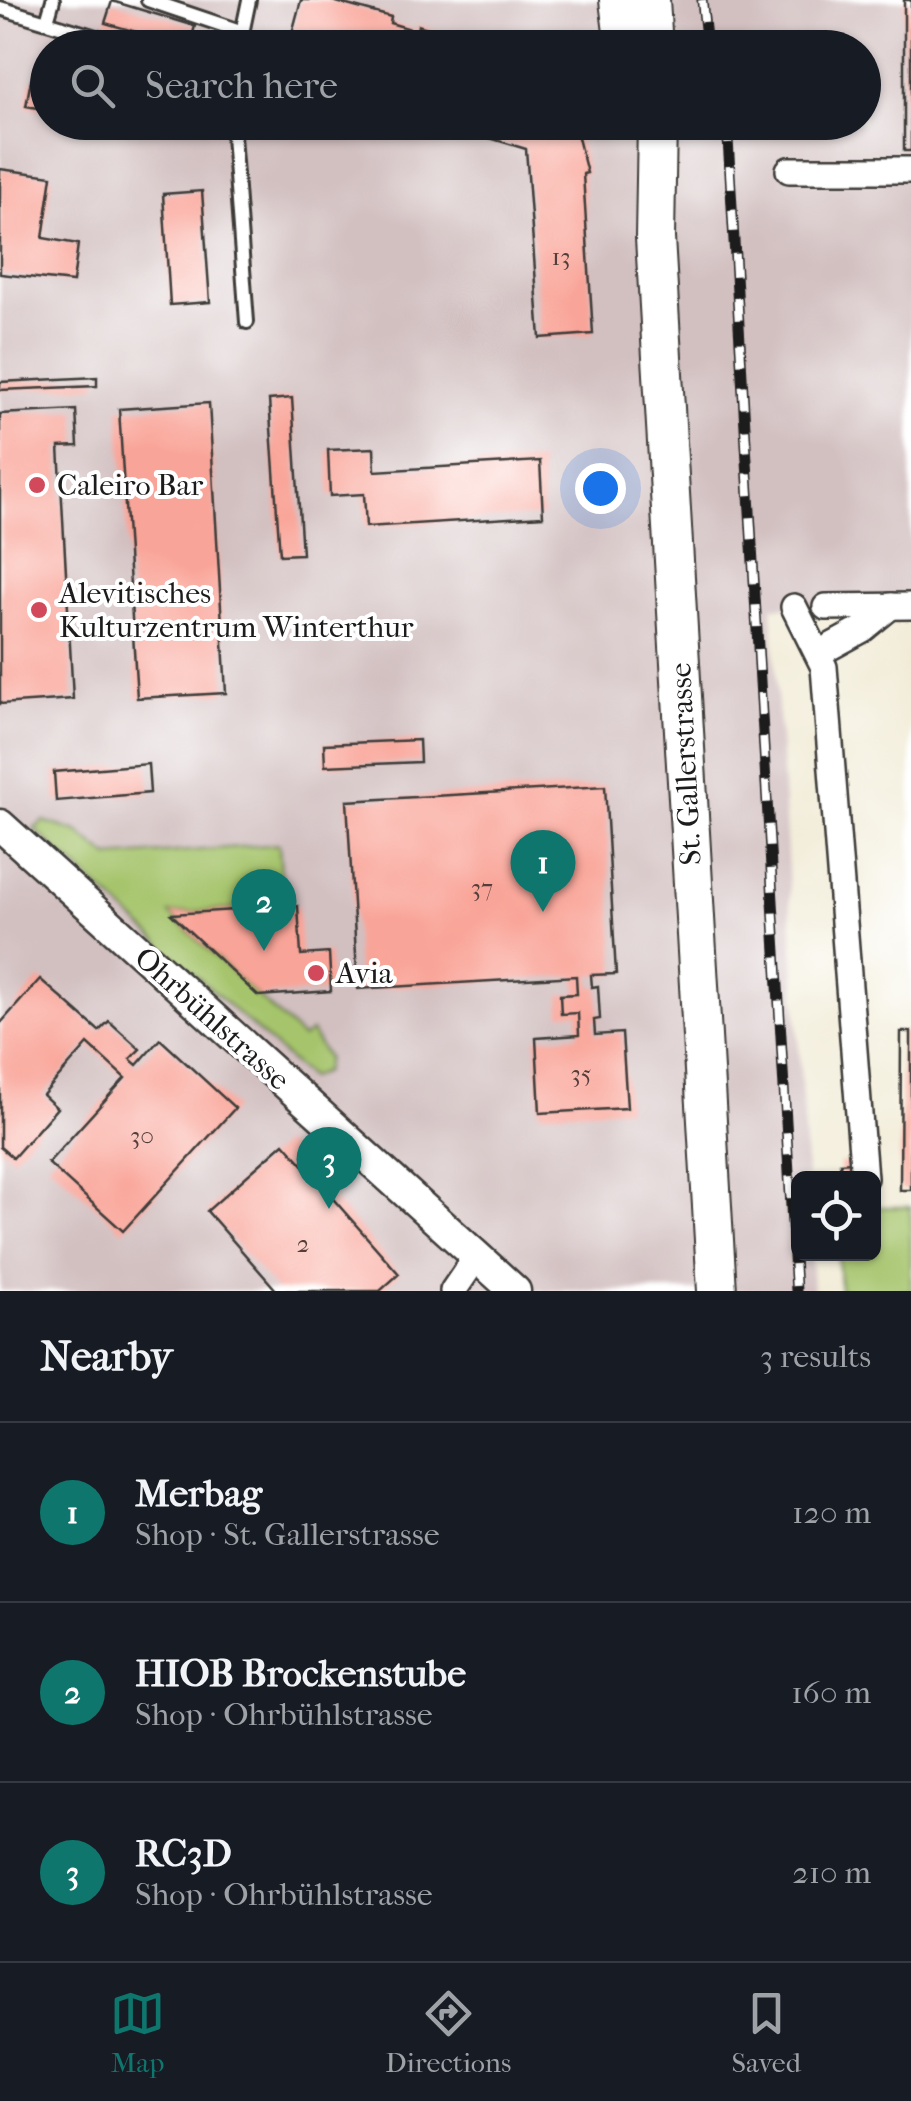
<!DOCTYPE html>
<meta charset="utf-8">
<style>
:root{--surface:#171b24;--page:#20242c;--text:#f1f3f6;--muted:#9ea1a6;--line:#363941;--accent:#0f766e}
body{margin:0;font-family:"IM FELL French Canon",serif;background:var(--page);color:var(--text)}
.controls{position:absolute;right:30px;bottom:30px;display:grid;overflow:hidden;border-radius:15px;box-shadow:0 2px 8px #0004}
.controls button{width:90px;height:90px;display:grid;place-items:center;padding:0;border:0;border-bottom:2px solid var(--line);background:var(--surface);color:var(--text);font:50px sans-serif}
.you{position:absolute;left:600px;top:488px;width:35px;height:35px;margin:-25px;border:8px solid #fff;border-radius:50%;background:#1a73e8;box-shadow:0 0 0 15px #1a73e833}
.badge{display:grid;place-items:center;width:65px;height:65px;border-radius:50%;background:var(--accent);color:#fff;font-size:32px;font-weight:700}
.pin{position:absolute;translate:-50% -82px;filter:drop-shadow(0 2px 5px #0008)}
.pin::after{content:'';position:absolute;top:52px;width:35px;height:30px;background:inherit;clip-path:polygon(0 0,100% 0,50% 100%)}
.list{margin:0;padding:0;list-style:none}
h2{display:flex;justify-content:space-between;align-items:center;height:130px;margin:0;padding:0 40px;font-size:42px}
h2 small{font-size:32px;font-weight:400;color:var(--muted)}
.list li{display:grid;grid-template-columns:65px 1fr auto;gap:30px;align-items:center;box-sizing:border-box;height:180px;padding:0 40px;border-top:2px solid var(--line)}
.list b{display:block;font-size:38px;white-space:nowrap}
.list p{margin:0;font-size:32px;white-space:nowrap;color:var(--muted)}
.list em{font-size:32px;font-style:normal;color:var(--muted)}
.icon{flex:none;width:55px;height:55px;fill:none;stroke:currentColor;stroke-width:2;stroke-linecap:round;stroke-linejoin:round}
.map{position:relative;flex:none;width:911px;height:1291px;overflow:hidden}
.search{position:absolute;background:var(--surface);box-shadow:0 2px 8px #0004;left:30px;right:30px;top:30px;height:110px;display:flex;align-items:center;gap:25px;box-sizing:border-box;padding:0 35px;border-radius:55px;color:var(--muted);font-size:38px}
.sheet{height:670px;background:var(--surface)}
nav{display:flex;justify-content:space-around;align-items:center;box-sizing:border-box;height:140px;border-top:2px solid var(--line);background:var(--surface);font-size:28px;color:var(--muted)}
nav a{display:grid;justify-items:center;gap:5px}
nav .on{color:var(--accent)}
.map>svg:first-child{display:block}
</style>
<div class="map">
<svg width="911" height="1291" viewBox="0 0 911 1291">
<rect width="100%" height="100%" fill="#fff"/>
<filter id="ink" filterUnits="userSpaceOnUse"><feTurbulence type="fractalNoise" baseFrequency=".01" numOctaves="2"/><feDisplacementMap in="SourceGraphic" scale="20" xChannelSelector="R" yChannelSelector="G"/><feConvolveMatrix kernelMatrix="1 2 1 2 8 2 1 2 1" color-interpolation-filters="sRGB"/></filter>
<filter id="wash" filterUnits="userSpaceOnUse"><feTurbulence type="fractalNoise" baseFrequency=".0048" numOctaves="4" result="noise"/><feDisplacementMap in="SourceGraphic" scale="40" xChannelSelector="R" yChannelSelector="G"/><feGaussianBlur stdDeviation="2.25" result="paint"/><feColorMatrix in="noise" values="0 0 0 0 0 0 0 0 0 0 0 0 0 0 0 0 0 1.4 0 .05"/><feComposite in="paint" operator="in"/></filter>
<g filter="url(#wash)">
<rect width="100%" height="100%" fill="#f1ebd5"/>
<path fill="#d2bfc0" fill-rule="evenodd" d="M0,0H911V606L772,607L807,1178H798V1254H811L813,1291H0ZM48,48H864V122H48Z"/>
<g fill="#a6c46c" stroke="#617044" stroke-width="2.5">
<path d="M44,821L78,832L109,857L279,844L283,905L170,914L302,1038L311,1032L327,1058L324,1072L309,1078L34,829Z"/>
<path d="M874,1207H911V1291H840L838,1254H874Z"/>
</g>
<g id="blocks">
<g fill="#f9a498">
<path d="M301,0H329L391,17L390,23L417,31L418,25L495,48H288Z"/>
<rect x="904" y="0" width="7" height="151"/>
<path d="M112,1L195,26L189,47L105,23Z"/>
<path d="M31,80L48,83V110L26,106Z"/>
<path d="M436,122H574L587,173L583,174L593,334L540,338L526,149Z"/>
<path d="M0,169L52,176L43,238L78,244L73,282L0,274Z"/>
<path d="M202,191L210,302L170,305L163,194Z"/>
<path d="M97,377V386L0,390V382Z"/>
<path d="M292,398L302,554L280,555L269,400Z"/>
<path d="M209,403L226,693L137,698L119,409Z"/>
<path d="M76,410L78,446L59,447L73,699L0,704V414Z"/>
<path d="M374,448L375,471L540,461L543,516L366,527L364,494L330,496L328,450Z"/>
<path d="M419,740L420,762L325,766L324,744Z"/>
<path d="M148,764L150,793L56,801L54,772Z"/>
<path d="M605,786L616,974L591,975L592,987L598,986L600,1019L594,1020L595,1035L622,1033L627,1108L540,1113L536,1038L579,1035L578,1013L561,1014L560,995L577,994L576,976L358,989L347,801Z"/>
<path d="M298,906L301,955L329,953L331,991L258,996L171,914Z"/>
<path d="M40,979L99,1031L109,1021L140,1049L130,1059L137,1065L160,1039L235,1108L123,1231L48,1163L125,1078L88,1044L43,1095L57,1108L13,1158L0,1147V1024Z"/>
<path d="M901,1032H911V1190H900Z"/>
<path d="M284,1143L399,1274L380,1291H277L207,1211Z"/>
<path d="M851,1162L852,1178H841L840,1163Z"/>
</g>
</g>
</g>
<g filter="url(#ink)">
<use href="#blocks" fill-opacity="0" stroke="#3c3b38" stroke-width="2.5"/>
<g fill="none" stroke-linecap="round" stroke-linejoin="round">
<g stroke="#3c3b38" stroke-width="18">
<g id="service">
<path d="M148,0L243,32"/>
<path d="M0,8L133,48"/>
<path d="M47,21L53,0"/>
<path d="M239,48L249,0"/>
<path d="M232,122L247,322"/>
</g>
</g>
<g stroke="#3c3b38" stroke-width="30">
<g id="minor">
<path d="M789,170H911"/>
<path d="M794,607L824,667L864,1178"/>
<path d="M826,607L911,606"/>
<path d="M819,653L863,629L891,606"/>
<path d="M453,1291L475,1259"/>
</g>
</g>
<g stroke="#3c3b38" stroke-width="35">
<path id="tertiary" d="M0,825L515,1291"/>
</g>
<g stroke="#3c3b38" stroke-width="42">
<g id="primary">
<path d="M619,0L625,48"/>
<path d="M650,0L653,48"/>
<path d="M657,122L655,238L717,1291"/>
</g>
</g>
<use href="#service" stroke="#fff" stroke-width="12"/>
<use href="#minor" stroke="#fff" stroke-width="25"/>
<use href="#tertiary" stroke="#fff" stroke-width="30"/>
<use href="#primary" stroke="#fff" stroke-width="38"/>
<g stroke="#1c1c1c" stroke-width="11">
<g id="rail">
<path d="M702,0L707,48"/>
<path d="M727,122L796,1291"/>
</g>
</g>
<use href="#rail" stroke="#fff" stroke-width="8" stroke-dasharray="22" stroke-linecap="butt"/>
</g>
</g>
<g fill="#d1495b" stroke="#fff" stroke-width="4">
<circle cx="37" cy="485" r="10"/>
<circle cx="39" cy="610" r="10"/>
<circle cx="316" cy="973" r="10"/>
</g>
<g text-anchor="middle" dominant-baseline="central" stroke-width="8" stroke-linejoin="round" paint-order="stroke">
<g font-size="25" fill="#533e3b">
<text x="561" y="256">13</text>
<text x="482" y="887">37</text>
<text x="581" y="1073">35</text>
<text x="142" y="1135">30</text>
<text x="303" y="1243">2</text>
</g>
<g font-size="30" fill="#1c1c1c" stroke="#fff" text-anchor="start">
<text x="57" y="485">Caleiro Bar</text>
<text x="59" y="593">Alevitisches<tspan x="59" dy="34">Kulturzentrum Winterthur</tspan></text>
<text x="336" y="973">Avia</text>
</g>
<g font-size="30" fill="#1c1c1c" stroke="#fff">
<text transform="translate(686 764) rotate(-93)">St. Gallerstrasse</text>
<text transform="translate(212 1019) rotate(42)">Ohrbühlstrasse</text>
</g>
</g>
</svg>
<div class="controls">
<button><svg class="icon" aria-label="locate" viewBox="0 0 24 24"><circle cx="12" cy="12" r="6"/><path d="M12 2v4M12 18v4M2 12h4M18 12h4"/></svg></button>
</div>
<div class="you"></div>
<div class="pin badge" style="left:543px;top:912px">1</div>
<div class="pin badge" style="left:264px;top:951px">2</div>
<div class="pin badge" style="left:329px;top:1209px">3</div>
<div class="search"><svg class="icon" aria-label="search" viewBox="0 0 24 24"><circle cx="10" cy="10" r="6"/><path d="M15 15l6 6"/></svg>Search here</div>
</div>
<section class="sheet">
<h2>Nearby<small>3 results</small></h2>
<ul class="list">
<li><span class="badge">1</span><div><b>Merbag</b><p>Shop · St. Gallerstrasse</p></div><em>120 m</em></li>
<li><span class="badge">2</span><div><b>HIOB Brockenstube</b><p>Shop · Ohrbühlstrasse</p></div><em>160 m</em></li>
<li><span class="badge">3</span><div><b>RC3D</b><p>Shop · Ohrbühlstrasse</p></div><em>210 m</em></li>
</ul>
</section>
<nav>
<a class="on"><svg class="icon" aria-label="map" viewBox="0 0 24 24"><path d="M3 6l6-2 6 2 6-2v14l-6 2-6-2-6 2zM9 4v14M15 6v14"/></svg>Map</a>
<a><svg class="icon" aria-label="directions" viewBox="0 0 24 24"><path d="M12 3l9 9-9 9-9-9zM9 14v-3h6M13 9l2 2-2 2"/></svg>Directions</a>
<a><svg class="icon" aria-label="saved" viewBox="0 0 24 24"><path d="M7 4h10v16l-5-4-5 4z"/></svg>Saved</a>
</nav>
